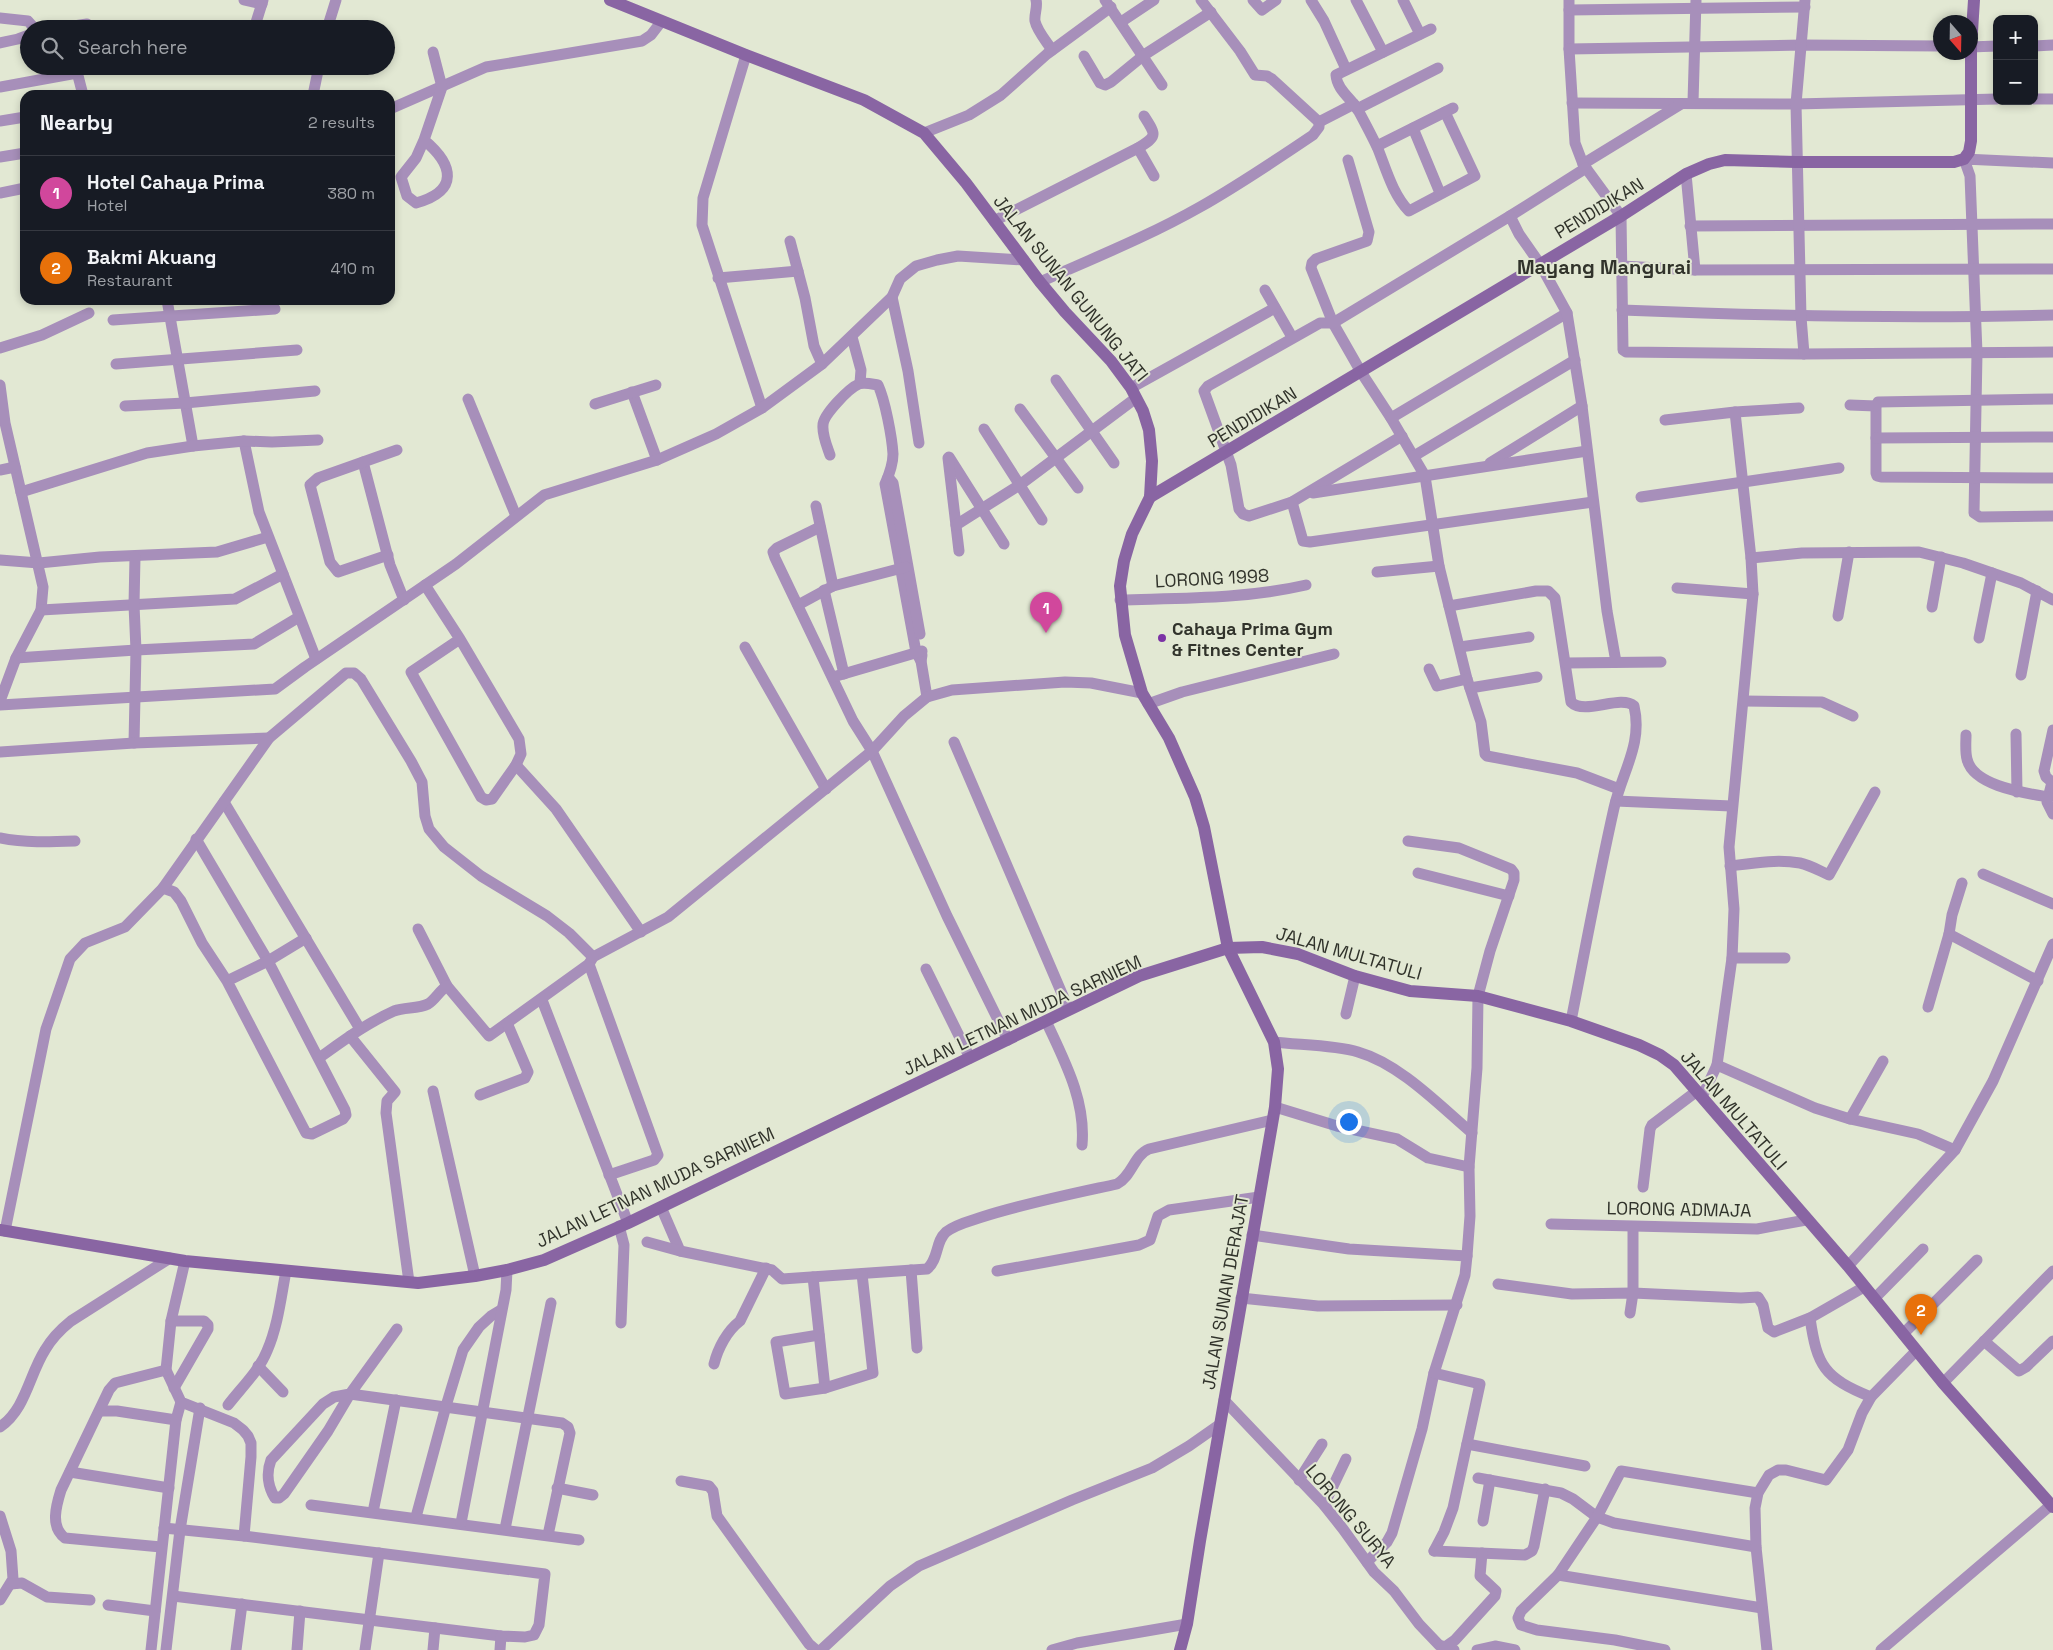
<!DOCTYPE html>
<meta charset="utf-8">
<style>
:root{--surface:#171b24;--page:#242831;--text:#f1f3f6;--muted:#9ea1a6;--line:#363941;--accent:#bc9cd2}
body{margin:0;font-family:"Space Grotesk",sans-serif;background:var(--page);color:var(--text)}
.controls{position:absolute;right:15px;top:15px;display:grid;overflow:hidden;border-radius:10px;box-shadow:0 2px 8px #0003}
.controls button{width:45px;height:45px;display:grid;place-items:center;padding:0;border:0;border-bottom:1px solid var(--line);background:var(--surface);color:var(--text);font:25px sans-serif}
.compass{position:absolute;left:1933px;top:15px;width:45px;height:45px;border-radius:50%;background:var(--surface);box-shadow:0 2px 8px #0003;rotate:160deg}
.you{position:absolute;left:1348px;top:1121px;width:18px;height:18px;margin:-12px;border:4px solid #fff;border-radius:50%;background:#1a73e8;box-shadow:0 0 0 8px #1a73e833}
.badge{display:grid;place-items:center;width:32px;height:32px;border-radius:50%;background:var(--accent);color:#fff;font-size:16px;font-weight:700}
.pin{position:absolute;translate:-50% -41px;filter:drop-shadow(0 1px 2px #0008)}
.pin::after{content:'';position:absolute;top:26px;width:18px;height:15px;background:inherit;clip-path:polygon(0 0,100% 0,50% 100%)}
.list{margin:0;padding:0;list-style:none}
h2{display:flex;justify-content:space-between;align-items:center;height:65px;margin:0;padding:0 20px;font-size:21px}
h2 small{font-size:16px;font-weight:400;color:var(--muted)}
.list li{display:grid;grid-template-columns:32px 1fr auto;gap:15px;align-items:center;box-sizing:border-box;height:75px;padding:0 20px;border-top:1px solid var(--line)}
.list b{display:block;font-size:19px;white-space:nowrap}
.list p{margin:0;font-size:16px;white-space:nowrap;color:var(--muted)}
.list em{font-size:16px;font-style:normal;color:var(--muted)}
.icon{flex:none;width:28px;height:28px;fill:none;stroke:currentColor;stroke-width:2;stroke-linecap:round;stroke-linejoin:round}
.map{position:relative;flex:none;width:2053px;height:1650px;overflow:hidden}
.search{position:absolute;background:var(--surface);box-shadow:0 2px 8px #0003;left:20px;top:20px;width:375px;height:55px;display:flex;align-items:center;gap:12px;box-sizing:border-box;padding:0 18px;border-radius:28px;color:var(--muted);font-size:19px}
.panel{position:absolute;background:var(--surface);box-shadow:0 2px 8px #0003;left:20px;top:90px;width:375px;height:215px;border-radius:15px}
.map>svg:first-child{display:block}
</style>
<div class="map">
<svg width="2053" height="1650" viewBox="0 0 2053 1650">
<rect width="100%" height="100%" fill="#e2e8d3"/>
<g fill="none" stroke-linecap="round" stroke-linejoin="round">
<g stroke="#a78fba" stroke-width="11">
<path d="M244,0L262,4"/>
<path d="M1036,0C1038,7 1034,14 1035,21C1037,31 1047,42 1052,50"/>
<path d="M1105,0L1162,85"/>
<path d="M1201,0L1240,51L1255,75L1267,76L1272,79L1319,122"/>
<path d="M1253,0L1262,10L1276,0"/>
<path d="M1311,0L1324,21L1346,69"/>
<path d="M1356,0L1383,52"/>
<path d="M1403,0L1420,34"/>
<path d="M1569,0V49L1575,143L1583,164L1621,216L1623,350L1626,352L1804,354L2053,352"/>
<path d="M1569,10L1805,7"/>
<path d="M0,18L28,21L35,29"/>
<path d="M1121,22L1154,0"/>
<path d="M54,29L87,24"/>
<path d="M254,29L263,0"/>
<path d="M327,29L336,0"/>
<path d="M1431,29L1336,75C1337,90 1351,98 1358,110C1365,123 1372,136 1378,149C1386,169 1393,195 1409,211L1475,176L1445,112"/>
<path d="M0,43L18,39L29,35"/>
<path d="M2034,46L2053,45"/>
<path d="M1970,47L1997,46"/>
<path d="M1569,49L1802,45L1940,46"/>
<path d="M746,55L703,198L702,225L762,408"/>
<path d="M1084,56L1100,83L1105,85L1111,82L1144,55L1211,12"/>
<path d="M76,68L83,95"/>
<path d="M0,87L77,73"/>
<path d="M313,95L319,66"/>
<path d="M2034,99H2053"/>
<path d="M1693,102L1696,0"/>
<path d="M1572,103L1796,104L1997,99"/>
<path d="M390,109L486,67L642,41L651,35L661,22"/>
<path d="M1357,109L1438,68"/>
<path d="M0,121L25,117"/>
<path d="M1319,122L1354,104"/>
<path d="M1413,128L1440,193"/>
<path d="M924,133L969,115L1001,95L1047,54L1111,7"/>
<path d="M424,140L416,158L401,177L407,196L416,203C459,191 454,165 424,140L442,87L433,52"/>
<path d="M1377,146L1453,108"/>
<path d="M1138,148C1158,136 1156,135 1144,116"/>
<path d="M0,157L25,153"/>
<path d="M1348,160L1369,232L1367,241L1316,259L1312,263L1311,268L1333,323L1361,372L1391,418L1425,476L1439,566L1467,679L1481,722L1485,754L1487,756L1577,773L1619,789"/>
<path d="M2053,163L1964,159L1970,176L1977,353L1974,513L1980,517L2053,516"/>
<path d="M1583,164L1681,104"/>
<path d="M1686,174L1695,270"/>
<path d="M0,193L25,188"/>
<path d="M1510,216L1586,168"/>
<path d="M994,221L1138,148L1154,176"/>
<path d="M1690,226L2053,224"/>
<path d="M790,241L805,298L814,346L822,364"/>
<path d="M1622,266L1695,270L2053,269"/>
<path d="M718,278L798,271"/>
<path d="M1040,282C1094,258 1149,236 1200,207C1239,185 1276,160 1313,135L1319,127V122"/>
<path d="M1265,290L1292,337"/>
<path d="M892,297L908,371L919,443"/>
<path d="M167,300L193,446"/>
<path d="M1622,310C1766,316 1909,319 2053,315"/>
<path d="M113,320L275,309"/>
<path d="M852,337L861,370L860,383"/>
<path d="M0,348L42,335L89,313"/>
<path d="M1804,354L1801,317L1796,104L1805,0"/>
<path d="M116,364L297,350"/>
<path d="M1056,380L1114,463"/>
<path d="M0,385L5,423L43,587L41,610L16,658L0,701"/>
<path d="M1131,388L1275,308"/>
<path d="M632,392L657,460"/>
<path d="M468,399L516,516"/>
<path d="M2053,399L1878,402L1876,406V473L1877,476L1881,477L2053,478"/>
<path d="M595,404L656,385"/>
<path d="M1850,405L1876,406"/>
<path d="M125,406L185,403L315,391"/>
<path d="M1020,409L1078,488"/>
<path d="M1735,412L1799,408"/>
<path d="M1391,418L1567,313"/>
<path d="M1665,420L1735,412L1751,558L1753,594L1729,847L1734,909L1732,958L1717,1065L1702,1097"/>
<path d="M984,429L1042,520"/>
<path d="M1402,436L1292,502L1249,516L1243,514L1239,509L1231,465L1204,391L1208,386L1320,323H1333L1510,216L1519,234L1540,264L1567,313L1582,406L1607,611L1616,662"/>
<path d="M1876,438L2053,437"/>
<path d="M244,441L259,512L316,659"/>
<path d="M830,455C827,446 822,435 823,425C823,415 849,388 859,384C864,382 872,384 878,385C885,400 892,437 893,454C893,465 889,475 885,484L916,652L921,661"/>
<path d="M1414,456L1575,360"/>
<path d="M949,457L1004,544"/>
<path d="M948,458L959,551"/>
<path d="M363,462L390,565L404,600"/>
<path d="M1490,463L1582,406"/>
<path d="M0,470L15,467"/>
<path d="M888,477L893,483L920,634"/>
<path d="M21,492L147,453L193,446L244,441L272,442L318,440"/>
<path d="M1313,493L1587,451"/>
<path d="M1641,497L1839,468"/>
<path d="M1292,502L1303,541L1310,542L1593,502"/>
<path d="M816,506L833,586"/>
<path d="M956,525L1021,484L1136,398"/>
<path d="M820,527L777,548L773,552L775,558L853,721L872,751L947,916L1008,1040"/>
<path d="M388,555L338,572L330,562L310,485L318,478L397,450"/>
<path d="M1751,558L1802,553L1919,552L1963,563L2021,583L2053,600"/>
<path d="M0,560L39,563L100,557L217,552L268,537"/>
<path d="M1377,572L1439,566"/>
<path d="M425,585L460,639L519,739L521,754L516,765L492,799L486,800L481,797L411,672L460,639"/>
<path d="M1677,588L1753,594"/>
<path d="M824,590L844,674"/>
<path d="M1120,600C1183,598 1245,599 1306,585"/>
<path d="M798,605L833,586L906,567"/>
<path d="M1449,606L1536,591H1548L1555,598L1571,702C1585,716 1620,694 1634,706C1643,744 1622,772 1614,808C1598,879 1585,950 1571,1021"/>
<path d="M1932,607L1941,557"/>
<path d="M41,610L235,599L283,574"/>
<path d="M1838,616L1849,552"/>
<path d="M1979,638L1992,573"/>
<path d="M745,647L826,789"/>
<path d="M1460,647L1529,637"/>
<path d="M922,655L921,661L927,697"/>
<path d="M16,658L136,650L254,644L299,617"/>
<path d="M1566,663L1661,662"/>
<path d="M1429,669L1437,686L1467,679"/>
<path d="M2021,675L2037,591"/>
<path d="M833,677L922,651"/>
<path d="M1470,688L1537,677"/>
<path d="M1744,701L1822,702L1853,716"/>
<path d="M1148,704L1182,692L1334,654"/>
<path d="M0,705L275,689L305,667L456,564L544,495L657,460L716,434L762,408L822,364L892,297L900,279L916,266L937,260L958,256L1024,260"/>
<path d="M2053,730L2044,771L2046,777L2052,782L2047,802L2053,814"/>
<path d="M2016,734L2017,792"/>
<path d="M1966,735C1966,742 1965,752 1967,759C1973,786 2025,793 2048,797"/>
<path d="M954,742L1069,1010"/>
<path d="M134,743L136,650L134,605L135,557"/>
<path d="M0,752L134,743L269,738"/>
<path d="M516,765L556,809L641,932"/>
<path d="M1616,801L1731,806"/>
<path d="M224,802L360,1029"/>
<path d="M0,838C24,843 50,842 75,841"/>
<path d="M196,839L268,961L306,938"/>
<path d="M1408,841L1459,848L1511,869L1514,873V880L1490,951L1478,996L1477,1068L1469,1167L1470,1216L1467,1256"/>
<path d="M1730,866C1753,863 1777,859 1800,863C1810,865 1820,871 1829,875L1875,792"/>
<path d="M1418,873L1509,896"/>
<path d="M1983,874L2053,904"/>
<path d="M163,888L174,892L181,901L202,943L227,981L306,1133L312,1134L343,1119L346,1115L345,1110L268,961L227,981"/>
<path d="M418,929L447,986"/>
<path d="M1949,934L2038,981"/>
<path d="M1732,958H1785"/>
<path d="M589,964L658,1155L654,1160L609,1175"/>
<path d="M926,969L970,1058"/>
<path d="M542,1000L628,1223"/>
<path d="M1928,1007L1949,934L1952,915L1962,883"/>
<path d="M1346,1014L1355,976"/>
<path d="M1046,1021C1064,1060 1086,1100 1082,1145"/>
<path d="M350,1036L395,1092L387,1101L386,1113L409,1282"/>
<path d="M1274,1042C1299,1045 1335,1045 1358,1052C1400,1064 1439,1105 1472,1133"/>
<path d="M319,1058C343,1041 367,1023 394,1011C405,1007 418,1009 428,1004C435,1000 440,990 447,986L489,1036L589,964L593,957L668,917L872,751L904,716L927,697L952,690L1065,682L1091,683L1142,693"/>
<path d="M1717,1065L1815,1108L1850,1119L1918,1134L1955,1150"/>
<path d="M433,1091L475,1276"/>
<path d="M480,1095L525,1078L528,1072L507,1023"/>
<path d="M1275,1107L1337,1126L1397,1139L1428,1158L1469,1167"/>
<path d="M1850,1119L1883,1061"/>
<path d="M1643,1187L1650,1129L1652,1125L1697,1091"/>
<path d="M661,1207L680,1251"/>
<path d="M1551,1224L1757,1229L1806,1220"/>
<path d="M619,1226L624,1245L621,1323"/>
<path d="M5,1231L46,1029L70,959L85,943L125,927L163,888L269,738L346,673H354L361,679L411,761L422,782L425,816L429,829L444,847L481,876L547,916L569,933L593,957"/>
<path d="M1252,1235L1349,1249L1467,1256L1465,1275L1434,1373L1422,1429L1392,1533L1387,1542L1367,1562"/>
<path d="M647,1242L680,1251L772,1270L782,1279L927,1269C939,1259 935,1242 946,1232C956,1224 970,1221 982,1217C1026,1203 1071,1194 1117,1184C1132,1176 1134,1155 1149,1149L1272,1120"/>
<path d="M185,1261L171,1321L166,1370L181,1402L234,1423L243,1430L248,1436L251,1443V1457L244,1536"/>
<path d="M1848,1266L1955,1150L1993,1081L2053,944"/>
<path d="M911,1270L917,1348"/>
<path d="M997,1271L1139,1245L1150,1240L1158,1216L1169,1210L1259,1197"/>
<path d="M813,1277L825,1388"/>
<path d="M1498,1284L1572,1294L1633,1293L1741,1298L1758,1297L1763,1305L1768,1328L1774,1332L1810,1318L1864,1287"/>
<path d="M1241,1298L1318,1306L1457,1305"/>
<path d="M1874,1299L1923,1249"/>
<path d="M1630,1313L1633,1293V1227"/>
<path d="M1810,1318C1817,1366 1824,1378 1871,1397"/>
<path d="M171,1321H204L208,1325V1329L174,1388"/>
<path d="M397,1329L350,1394L328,1431L284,1494L279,1498H275C268,1487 266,1473 271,1460L323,1404L334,1397L350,1394L562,1423L568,1427L570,1433L548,1535"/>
<path d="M1903,1334L1977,1260"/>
<path d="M819,1335L776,1342L785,1394L825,1388L873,1373L862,1274"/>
<path d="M1984,1341L2019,1371L2026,1367L2053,1341"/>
<path d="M714,1364C718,1348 727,1331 740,1321L766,1268"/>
<path d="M258,1366L283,1392"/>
<path d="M1943,1383L2053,1271"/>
<path d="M1224,1400L1324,1505L1343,1529L1374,1572L1394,1591L1419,1624L1439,1645L1454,1650"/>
<path d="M228,1405C241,1388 259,1371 267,1351C278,1326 281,1297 286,1271"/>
<path d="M100,1411H117L176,1420"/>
<path d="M0,1427C26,1409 29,1375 45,1350C52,1338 61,1329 71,1321L170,1258"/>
<path d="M1467,1444L1585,1466"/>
<path d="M70,1472L169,1488"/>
<path d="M1478,1478L1561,1493L1573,1499L1597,1517L1614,1523L1756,1547"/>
<path d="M1299,1480L1322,1444"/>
<path d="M681,1481L709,1486L713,1491L717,1516L809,1644L816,1650"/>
<path d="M557,1488L593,1495"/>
<path d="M311,1505L579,1540"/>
<path d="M1324,1505L1346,1459"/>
<path d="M373,1512L396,1400"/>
<path d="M0,1516L11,1551L13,1579L0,1600"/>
<path d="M416,1517L446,1406L463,1350L479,1327L491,1316L501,1310"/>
<path d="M1483,1521L1490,1480"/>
<path d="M461,1523L506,1290L507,1270"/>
<path d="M164,1528L244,1536L545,1574L539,1625L534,1635L525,1637L501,1636L173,1596"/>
<path d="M505,1529L551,1303"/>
<path d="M161,1547L65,1538C50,1527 56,1506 61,1490L109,1390L115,1383L166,1370"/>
<path d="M1434,1551L1444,1532L1453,1508L1480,1384L1434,1373"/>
<path d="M1434,1551L1525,1555L1532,1551L1534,1546L1545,1489"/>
<path d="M1558,1575L1762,1608"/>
<path d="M11,1584L22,1583L47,1597L90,1600"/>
<path d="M108,1605L155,1611"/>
<path d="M1445,1647L1455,1640L1495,1596L1496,1591L1480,1576L1482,1553"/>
<path d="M151,1650L176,1420L181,1402"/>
<path d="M166,1650L180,1530L200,1408"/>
<path d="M236,1650L242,1604"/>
<path d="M297,1650L300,1611"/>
<path d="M365,1650L379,1553"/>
<path d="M433,1650L435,1628"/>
<path d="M500,1650L501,1636"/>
<path d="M821,1650L890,1586L919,1566L1072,1500L1152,1468L1189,1446L1219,1425"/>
<path d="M1052,1650L1077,1643L1187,1624"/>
<path d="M1477,1650L1495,1646L1515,1650"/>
<path d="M1665,1650L1615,1640L1537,1630L1521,1625L1518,1618L1521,1611L1558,1575L1597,1517L1621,1471L1758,1493"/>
<path d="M1767,1650L1756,1547L1755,1508L1758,1493L1769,1475L1778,1470H1786L1826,1480L1848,1450L1862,1413L1871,1397L1916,1351"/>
<path d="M1881,1650L2051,1505"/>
</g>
<g stroke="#8965a3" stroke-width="12">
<path d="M610,0L746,55L864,100L924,133L966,183L1040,282L1065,312L1111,361L1131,388L1143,411L1149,430L1152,461L1150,497L1132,534L1124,561L1120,586L1125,635L1142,693L1169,738L1195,797L1204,827L1228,948L1274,1042L1278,1069L1275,1107L1200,1541L1187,1624L1180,1650"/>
<path d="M1150,497L1621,216L1686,174L1709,164L1725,160L1796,162H1954L1964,159L1969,152L1971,141V47L1974,0"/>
<path d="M0,1230L185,1261L418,1283L475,1276L507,1270L544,1260L628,1223L1139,976L1228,948L1262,947L1298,954L1355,976L1410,991L1478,996L1571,1021L1639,1045L1660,1055L1674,1065L1848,1266L1943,1383L2053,1507"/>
</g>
</g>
<circle fill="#7b32a5" stroke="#e2e8d3" stroke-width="2" cx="1162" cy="638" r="5"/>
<g text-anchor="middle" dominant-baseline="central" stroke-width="4" stroke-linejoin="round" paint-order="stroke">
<g font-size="18" fill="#31332b" stroke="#e2e8d3">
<text transform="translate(1599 208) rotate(-31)">PENDIDIKAN</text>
<text transform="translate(1071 288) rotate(51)">JALAN SUNAN GUNUNG JATI</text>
<text transform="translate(1252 417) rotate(-31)">PENDIDIKAN</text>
<text transform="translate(1212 578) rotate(-3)">LORONG 1998</text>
<text transform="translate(1349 953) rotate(16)">JALAN MULTATULI</text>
<text transform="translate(1022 1015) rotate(-25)">JALAN LETNAN MUDA SARNIEM</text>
<text transform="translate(1734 1110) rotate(49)">JALAN MULTATULI</text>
<text transform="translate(655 1187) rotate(-25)">JALAN LETNAN MUDA SARNIEM</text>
<text transform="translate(1679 1209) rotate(1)">LORONG ADMAJA</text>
<text transform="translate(1225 1292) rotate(-80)">JALAN SUNAN DERAJAT</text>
<text transform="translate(1351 1516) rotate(50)">LORONG SURYA</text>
</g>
<g font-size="18" font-weight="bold" fill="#31332b" stroke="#e2e8d3" text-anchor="start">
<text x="1172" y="628">Cahaya Prima Gym<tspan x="1172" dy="21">&amp; Fitnes Center</tspan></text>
</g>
<g font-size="20" font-weight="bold" fill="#31332b" stroke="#e2e8d3">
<text x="1604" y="267">Mayang Mangurai</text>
</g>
</g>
</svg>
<div class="controls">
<button>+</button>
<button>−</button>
</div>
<svg class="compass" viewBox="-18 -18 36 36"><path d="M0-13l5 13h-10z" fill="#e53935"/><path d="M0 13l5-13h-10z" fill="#9ea1a6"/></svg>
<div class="you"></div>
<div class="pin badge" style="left:1046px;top:633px;background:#d1479c">1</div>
<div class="pin badge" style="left:1921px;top:1335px;background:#e8710a">2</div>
<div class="search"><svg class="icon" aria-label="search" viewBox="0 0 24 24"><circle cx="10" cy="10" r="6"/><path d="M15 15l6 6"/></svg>Search here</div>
<section class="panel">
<h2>Nearby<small>2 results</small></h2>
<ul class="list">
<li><span class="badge" style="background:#d1479c">1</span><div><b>Hotel Cahaya Prima</b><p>Hotel</p></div><em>380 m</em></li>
<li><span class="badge" style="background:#e8710a">2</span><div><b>Bakmi Akuang</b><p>Restaurant</p></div><em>410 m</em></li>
</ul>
</section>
</div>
